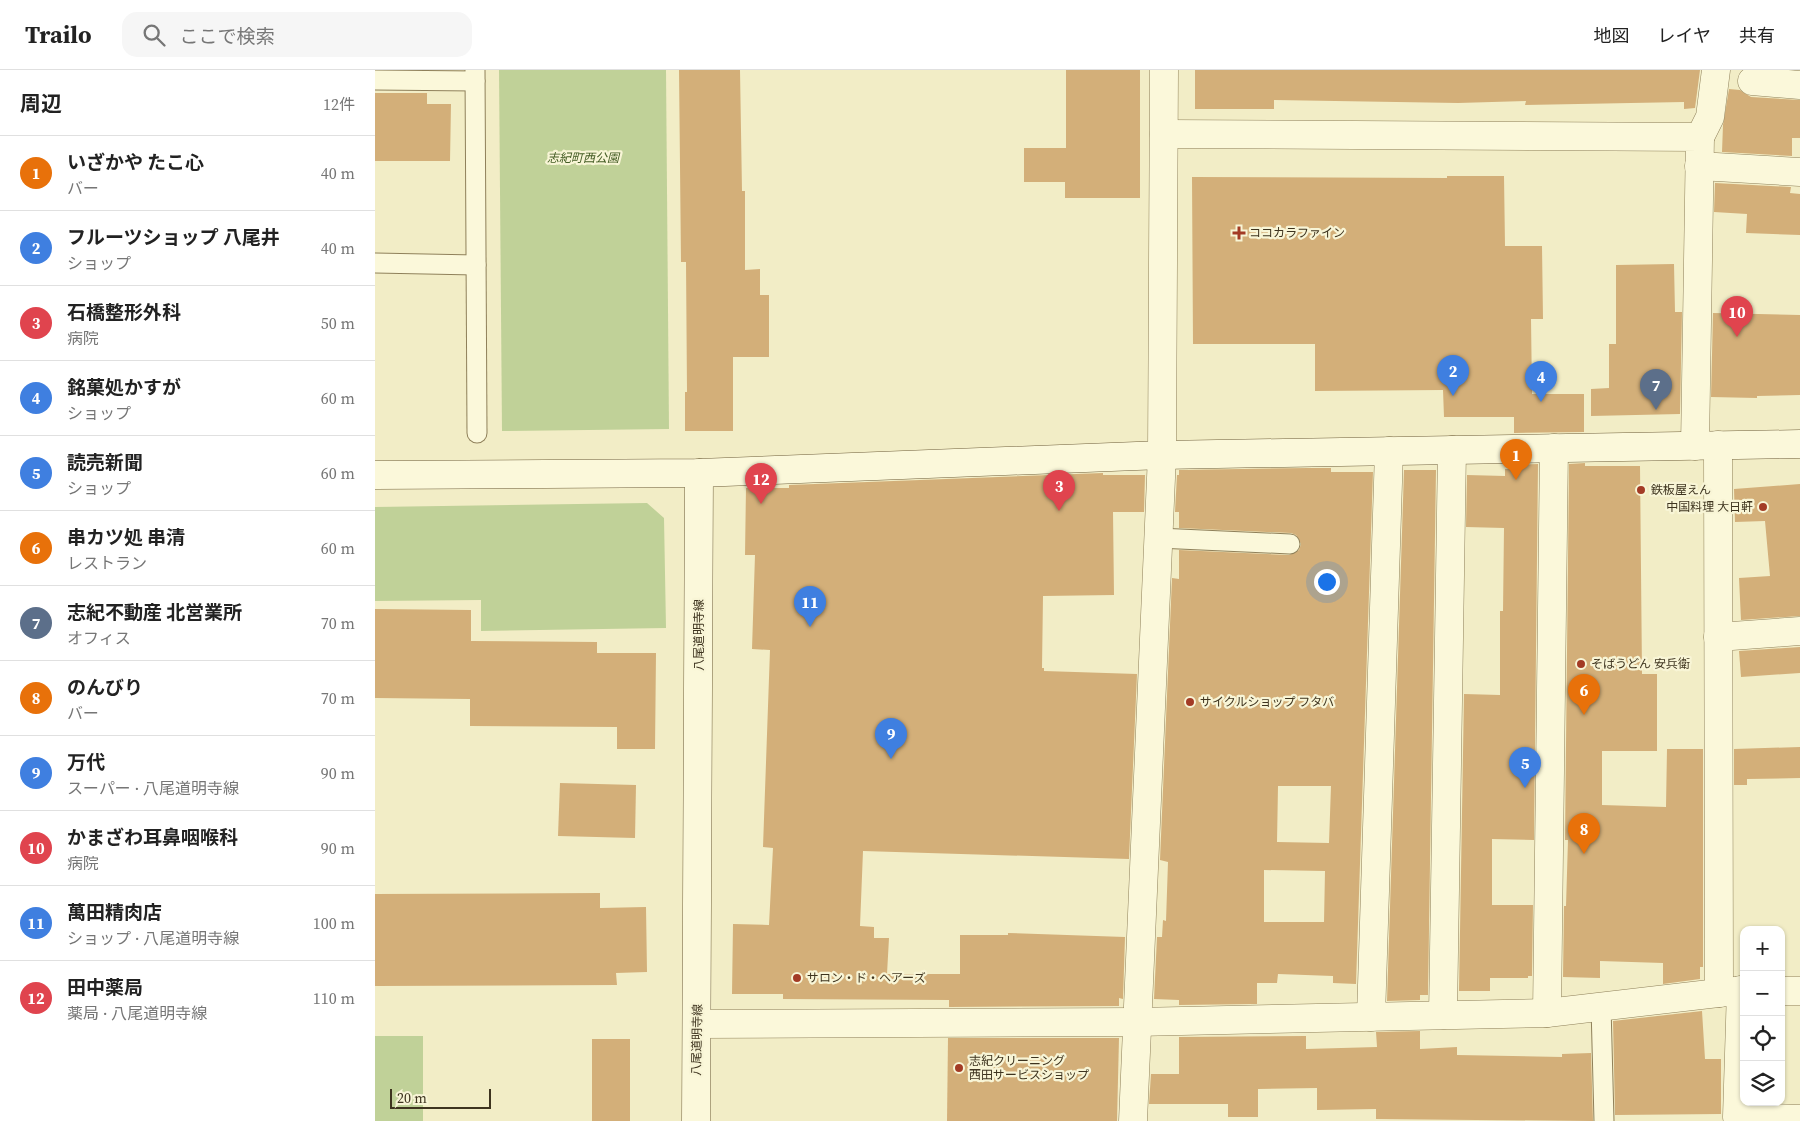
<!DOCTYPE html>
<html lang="ja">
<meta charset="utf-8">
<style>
:root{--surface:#fff;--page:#f6f6f6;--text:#222;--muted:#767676;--line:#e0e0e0;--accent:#2563eb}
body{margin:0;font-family:"Source Serif 4","Noto Sans JP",serif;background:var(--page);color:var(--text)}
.controls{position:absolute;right:15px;bottom:15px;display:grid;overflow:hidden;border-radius:10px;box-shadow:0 1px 4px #0004}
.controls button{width:45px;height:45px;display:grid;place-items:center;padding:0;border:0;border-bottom:1px solid var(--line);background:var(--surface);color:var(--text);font:25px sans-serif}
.scale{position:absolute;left:15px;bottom:12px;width:101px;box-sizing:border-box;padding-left:5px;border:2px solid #3e341f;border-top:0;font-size:14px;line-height:18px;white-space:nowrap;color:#3e341f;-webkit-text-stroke:4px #f8f5d6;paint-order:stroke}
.you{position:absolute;left:951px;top:511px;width:18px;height:18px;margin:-12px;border:4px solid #fff;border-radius:50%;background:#1a73e8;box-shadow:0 0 0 8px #1a73e833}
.badge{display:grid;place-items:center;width:32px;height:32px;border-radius:50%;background:var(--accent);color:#fff;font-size:16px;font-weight:700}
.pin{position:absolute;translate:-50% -41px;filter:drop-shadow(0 1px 2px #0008)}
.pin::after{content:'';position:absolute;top:26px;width:18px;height:15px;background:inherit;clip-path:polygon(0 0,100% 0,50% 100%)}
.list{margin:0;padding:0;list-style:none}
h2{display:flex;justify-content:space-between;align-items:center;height:65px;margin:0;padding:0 20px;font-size:21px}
h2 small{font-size:16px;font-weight:400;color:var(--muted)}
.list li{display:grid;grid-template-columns:32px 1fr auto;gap:15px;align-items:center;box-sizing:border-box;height:75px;padding:0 20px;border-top:1px solid var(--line)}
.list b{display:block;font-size:19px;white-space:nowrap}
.list p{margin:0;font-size:16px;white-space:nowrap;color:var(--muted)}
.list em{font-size:16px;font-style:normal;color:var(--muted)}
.icon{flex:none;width:28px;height:28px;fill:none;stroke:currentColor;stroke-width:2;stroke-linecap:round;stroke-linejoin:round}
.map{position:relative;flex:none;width:1425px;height:1051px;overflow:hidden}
header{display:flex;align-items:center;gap:30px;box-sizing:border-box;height:70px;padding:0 25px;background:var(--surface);border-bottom:1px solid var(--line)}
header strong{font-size:24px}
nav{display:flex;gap:28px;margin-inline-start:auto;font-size:18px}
.search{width:350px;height:45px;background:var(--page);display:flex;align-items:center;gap:12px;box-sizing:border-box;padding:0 18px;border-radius:15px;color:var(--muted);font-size:19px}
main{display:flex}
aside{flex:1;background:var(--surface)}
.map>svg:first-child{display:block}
</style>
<header>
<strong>Trailo</strong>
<div class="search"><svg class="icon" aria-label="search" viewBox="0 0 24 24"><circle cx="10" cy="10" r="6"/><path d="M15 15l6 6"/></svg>ここで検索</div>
<nav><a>地図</a><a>レイヤ</a><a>共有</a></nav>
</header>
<main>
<aside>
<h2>周辺<small>12件</small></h2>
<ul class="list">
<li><span class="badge" style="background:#e8710a">1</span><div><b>いざかや たこ心</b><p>バー</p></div><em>40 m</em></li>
<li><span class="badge" style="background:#3f7fe0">2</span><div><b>フルーツショップ 八尾井</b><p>ショップ</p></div><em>40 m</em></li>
<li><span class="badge" style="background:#e0444e">3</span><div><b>石橋整形外科</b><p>病院</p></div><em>50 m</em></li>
<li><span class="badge" style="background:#3f7fe0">4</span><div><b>銘菓処かすが</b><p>ショップ</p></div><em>60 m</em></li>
<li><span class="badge" style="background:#3f7fe0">5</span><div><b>読売新聞</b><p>ショップ</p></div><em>60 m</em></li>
<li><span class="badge" style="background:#e8710a">6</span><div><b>串カツ処 串清</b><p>レストラン</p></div><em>60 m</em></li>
<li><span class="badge" style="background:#5c6f8a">7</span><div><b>志紀不動産 北営業所</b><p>オフィス</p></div><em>70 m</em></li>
<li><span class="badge" style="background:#e8710a">8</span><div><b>のんびり</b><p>バー</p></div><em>70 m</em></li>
<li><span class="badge" style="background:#3f7fe0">9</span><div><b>万代</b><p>スーパー · 八尾道明寺線</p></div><em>90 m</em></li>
<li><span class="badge" style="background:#e0444e">10</span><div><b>かまざわ耳鼻咽喉科</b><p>病院</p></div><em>90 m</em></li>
<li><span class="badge" style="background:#3f7fe0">11</span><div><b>萬田精肉店</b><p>ショップ · 八尾道明寺線</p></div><em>100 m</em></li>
<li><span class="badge" style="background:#e0444e">12</span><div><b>田中薬局</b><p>薬局 · 八尾道明寺線</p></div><em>110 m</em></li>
</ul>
</aside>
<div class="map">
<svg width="1425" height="1051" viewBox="0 0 1425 1051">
<rect width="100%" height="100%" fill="#f2edc6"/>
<g fill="#c0d198">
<path d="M124,0H291L294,359L127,361Z"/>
<path d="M272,433L289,448L291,558L106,561V530L0,531V437Z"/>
<rect x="0" y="966" width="48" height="85"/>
</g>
<g fill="#d3af79" fill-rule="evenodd">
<path d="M304,0H365L367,121H370V200L385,199V225H394V287H358V361H310V322H312L311,192H306Z"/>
<path d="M691,0H765V128H690V112H649V78H691Z"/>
<path d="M820,0H1325L1320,38L1309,39V32L1150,35L1151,31L1083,33L899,30V39H820Z"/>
<path d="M1354,19L1365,20L1376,27L1425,30V68H1417V86L1347,82L1348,55Z"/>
<path d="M0,23H52V34H76L75,91H0Z"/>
<path d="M1072,106H1129L1130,176H1167L1168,249H1156L1157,324H1209V362L1139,363V347H1069L1068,320L940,321V274H818L817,107L1072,108Z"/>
<path d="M1340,113L1416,117L1415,123L1425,124V165L1371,163L1372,144L1339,142Z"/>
<path d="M1299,194L1300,242H1307L1305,344L1216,346V319L1234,318V274H1241V195Z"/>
<path d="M1338,243L1425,245V325L1382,326V328L1336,327Z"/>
<path d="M1210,393V396H1265L1267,604H1282V681H1227V735L1291,737L1292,679H1328V897H1325V909L1288,914V893L1225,891V908L1188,907L1189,836H1191L1193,770H1190L1194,394Z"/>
<path d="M1163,394L1159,770L1117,769V835H1158L1157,906H1153V908H1115V921H1084L1089,624L1125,625V541H1128L1129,458L1091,457L1092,405L1130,406V399H1140V395Z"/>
<path d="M933,398H956V402H998L981,914L958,913V906L903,904L902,913H882V934L804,935V930L779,929L782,867H787L788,850L791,851L793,792L785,790L797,508L804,509V480L914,485L924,480L926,474L921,465L916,463L804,458V442H800L802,405H804V400ZM903,716H956L954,773L902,772ZM889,800L950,801L949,852H889Z"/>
<path d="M1029,400H1061L1053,925H1045V930L1012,931Z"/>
<path d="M728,403V405H770L769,442H738L739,525L668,526L667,598H669V601L762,604L754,789L488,781L485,856L499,857V868H514L512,904H585V865H633V863L750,867L748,929L744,928V936L574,937V930L408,929V924H357L358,854L394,855L398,778L388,777L395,580L377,579L380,485H370L371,418H414V415Z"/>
<path d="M1425,414V546L1366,550L1364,508L1395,506L1390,451L1360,452L1359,419Z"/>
<path d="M0,539L96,540V571L222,572V583H281L280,679H242V657L95,656V629L0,628Z"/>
<path d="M1425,577V603L1366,607L1364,581Z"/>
<path d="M1425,677V708L1372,709V715H1359V679Z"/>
<path d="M185,713L261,715L260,768L183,766Z"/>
<path d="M225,823V838L271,837L272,902L241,903L242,915L0,916V824Z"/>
<path d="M1327,941L1330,989H1346V1044L1240,1045L1238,951Z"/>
<path d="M1045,961V979L1082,977V985L1187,987V984L1216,983L1218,1051L1001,1049V1039L942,1040V1018L883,1019V1047H853V1034H774L776,1004H804V967L931,966V979L1002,977L1001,962Z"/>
<path d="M573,968H744L742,1051H572Z"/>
<rect x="217" y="969" width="38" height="82"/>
</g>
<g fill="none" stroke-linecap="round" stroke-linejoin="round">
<g stroke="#8f805a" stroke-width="21">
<g id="lane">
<path d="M100,0L102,363"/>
<path d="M0,10L100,11"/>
<path d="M0,193L101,195"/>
<path d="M783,468L915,474"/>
<path d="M1226,936L1229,1051"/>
</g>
</g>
<g stroke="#8f805a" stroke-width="29">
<g id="street">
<path d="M1377,11L1425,15"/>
<path d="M789,64L1325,67L1320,376"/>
<path d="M1325,67L1335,47L1341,0"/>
<path d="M1324,96L1425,102"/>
<path d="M1343,375L1344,923"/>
<path d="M1343,567L1425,561"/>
<path d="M1366,920L1362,1047H1373V1051"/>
<path d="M1406,921H1425"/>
<path d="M1172,943L1179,378"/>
<path d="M1068,945L1077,380"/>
<path d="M996,947L1014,381"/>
<path d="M322,954L761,952L1172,943L1369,920"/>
<path d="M1373,1047L1425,1049"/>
<path d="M758,1051L787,385L789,0"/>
</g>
</g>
<g stroke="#71613d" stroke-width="29">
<g id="secondary">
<path d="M0,405L324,403L787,385L1425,374"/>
<path d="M321,1051L324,403"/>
</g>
</g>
<use href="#lane" stroke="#fbf8da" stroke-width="19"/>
<use href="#street" stroke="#fbf8da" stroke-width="28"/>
<use href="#secondary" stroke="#fbf8da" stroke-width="28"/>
</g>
<g fill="#a33b25" stroke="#f8f5d6" stroke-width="2">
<path d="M861.5 155.5h5v5h5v5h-5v5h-5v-5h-5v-5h5z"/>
<circle cx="1266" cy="420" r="5"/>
<circle cx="1388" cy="437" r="5"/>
<circle cx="1206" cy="594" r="5"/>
<circle cx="815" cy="632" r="5"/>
<circle cx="422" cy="908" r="5"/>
<circle cx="584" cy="998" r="5"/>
</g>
<g text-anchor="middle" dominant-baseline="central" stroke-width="4.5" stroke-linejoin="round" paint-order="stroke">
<g font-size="12" font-style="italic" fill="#435c24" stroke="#f8f5d6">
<text x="208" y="88">志紀町西公園</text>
</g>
<g font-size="12" fill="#3e341f" stroke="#f8f5d6" text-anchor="start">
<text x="874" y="163">ココカラファイン</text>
<text x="1276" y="420">鉄板屋えん</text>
<text x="1378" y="437" text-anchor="end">中国料理 大日軒</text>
<text x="1216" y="594">そばうどん 安兵衛</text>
<text x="825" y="632">サイクルショップ フタバ</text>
<text x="432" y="908">サロン・ド・ヘアーズ</text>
<text x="594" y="991">志紀クリーニング<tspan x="594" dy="14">西田サービスショップ</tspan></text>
</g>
<g font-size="12" fill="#3e341f" stroke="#f8f5d6">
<text transform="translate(324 565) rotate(-90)">八尾道明寺線</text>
<text transform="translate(322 970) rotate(-89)">八尾道明寺線</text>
</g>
</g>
</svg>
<div class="controls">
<button>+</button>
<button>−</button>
<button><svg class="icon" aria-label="locate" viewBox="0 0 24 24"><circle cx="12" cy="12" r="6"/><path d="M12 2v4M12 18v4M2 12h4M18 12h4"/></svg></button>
<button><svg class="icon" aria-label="layers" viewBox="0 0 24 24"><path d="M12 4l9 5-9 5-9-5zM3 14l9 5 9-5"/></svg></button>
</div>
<div class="scale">20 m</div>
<div class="you"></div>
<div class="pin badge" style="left:1141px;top:410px;background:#e8710a">1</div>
<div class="pin badge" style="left:1078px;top:326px;background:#3f7fe0">2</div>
<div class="pin badge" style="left:684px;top:441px;background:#e0444e">3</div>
<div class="pin badge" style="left:1166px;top:332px;background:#3f7fe0">4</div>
<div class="pin badge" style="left:1150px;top:718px;background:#3f7fe0">5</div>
<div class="pin badge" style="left:1209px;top:645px;background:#e8710a">6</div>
<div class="pin badge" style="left:1281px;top:340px;background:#5c6f8a">7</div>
<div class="pin badge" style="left:1209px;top:784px;background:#e8710a">8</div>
<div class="pin badge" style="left:516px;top:689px;background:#3f7fe0">9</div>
<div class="pin badge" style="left:1362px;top:267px;background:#e0444e">10</div>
<div class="pin badge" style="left:435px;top:557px;background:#3f7fe0">11</div>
<div class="pin badge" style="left:386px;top:434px;background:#e0444e">12</div>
</div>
</main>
